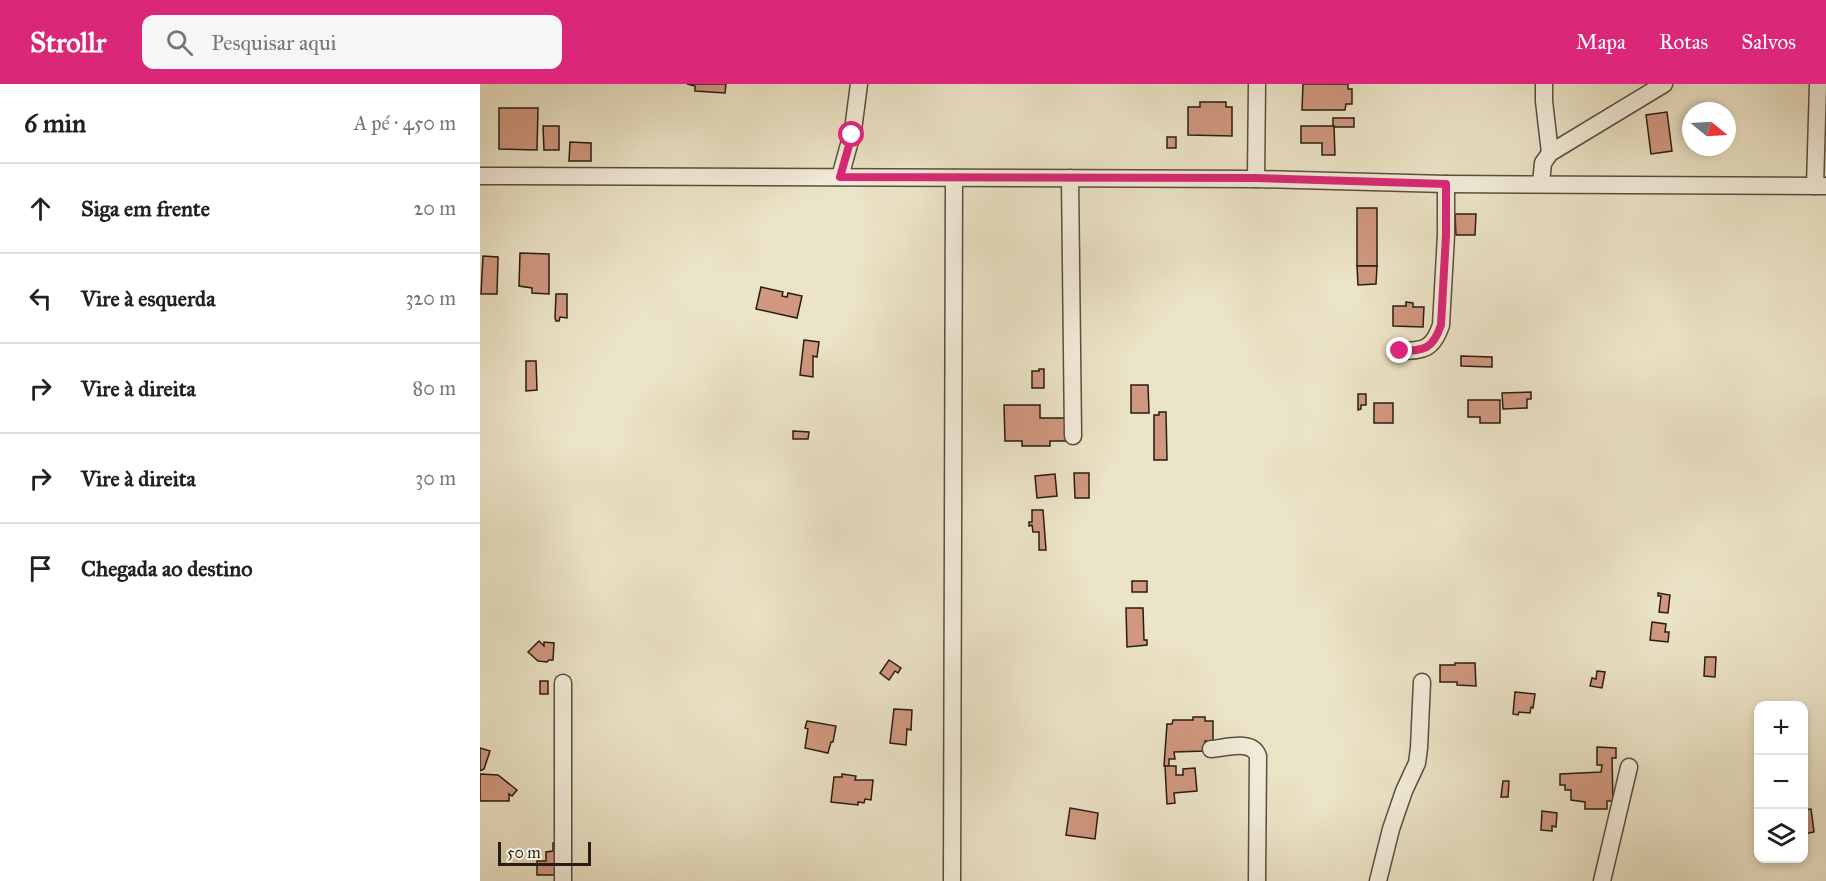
<!DOCTYPE html>
<html lang="pt">
<meta charset="utf-8">
<style>
:root{--surface:#fff;--page:#f6f6f6;--text:#202124;--muted:#757577;--line:#e0e0e0;--accent:#db2777}
body{margin:0;font-family:"IM FELL Great Primer",serif;background:var(--page);color:var(--text)}
.controls{position:absolute;right:18px;bottom:18px;display:grid;overflow:hidden;border-radius:12px;box-shadow:0 3px 9px #0003}
.controls button{width:54px;height:54px;display:grid;place-items:center;padding:0;border:0;border-bottom:2px solid var(--line);background:var(--surface);color:var(--text);font:30px sans-serif}
.compass{position:absolute;left:1202px;top:18px;width:54px;height:54px;border-radius:50%;background:var(--surface);box-shadow:0 3px 9px #0003;rotate:108deg}
.scale{position:absolute;left:18px;bottom:15px;width:93px;box-sizing:border-box;padding-left:6px;border:3px solid #271d13;border-top:0;font-size:16px;line-height:21px;white-space:nowrap;color:#271d13;-webkit-text-stroke:4px #f3eddb;paint-order:stroke}
.stop{position:absolute;width:18px;height:18px;margin:-14px;border:4px solid #db2777;border-radius:50%;background:#fff}
.stop.end{background:#db2777;border-color:#fff;box-shadow:0 2px 6px #0008}
.list{margin:0;padding:0;list-style:none}
h2{display:flex;justify-content:space-between;align-items:center;height:78px;margin:0;padding:0 24px;font-size:26px}
h2 small{font-size:20px;font-weight:400;color:var(--muted)}
.list li{display:grid;grid-template-columns:39px 1fr auto;gap:18px;align-items:center;box-sizing:border-box;height:90px;padding:0 24px;border-top:2px solid var(--line)}
.list b{display:block;font-size:22px;white-space:nowrap}
.list em{font-size:20px;font-style:normal;color:var(--muted)}
.icon{flex:none;width:33px;height:33px;fill:none;stroke:currentColor;stroke-width:2;stroke-linecap:round;stroke-linejoin:round}
.map{position:relative;flex:none;width:1346px;height:797px;overflow:hidden}
header{display:flex;align-items:center;gap:36px;box-sizing:border-box;height:84px;padding:0 30px;background:var(--accent);color:#fff}
header strong{font-size:28px}
nav{display:flex;gap:33px;margin-inline-start:auto;font-size:21px}
.search{width:420px;height:54px;background:var(--page);display:flex;align-items:center;gap:15px;box-sizing:border-box;padding:0 21px;border-radius:12px;color:var(--muted);font-size:22px}
main{display:flex}
aside{flex:1;background:var(--surface)}
.map>svg:first-child{display:block}
</style>
<header>
<strong>Strollr</strong>
<div class="search"><svg class="icon" aria-label="search" viewBox="0 0 24 24"><circle cx="10" cy="10" r="6"/><path d="M15 15l6 6"/></svg>Pesquisar aqui</div>
<nav><a>Mapa</a><a>Rotas</a><a>Salvos</a></nav>
</header>
<main>
<aside>
<h2>6 min<small>A pé · 450 m</small></h2>
<ul class="list">
<li><svg class="icon" aria-label="ahead" viewBox="0 0 24 24"><path d="M12 20V5M6 11l6-6 6 6"/></svg><div><b>Siga em frente</b></div><em>20 m</em></li>
<li><svg class="icon" aria-label="left" viewBox="0 0 24 24"><path d="M17 20v-9H6M10 6l-5 5 5 5"/></svg><div><b>Vire à esquerda</b></div><em>320 m</em></li>
<li><svg class="icon" aria-label="right" viewBox="0 0 24 24"><path d="M7 20v-9h11M14 6l5 5-5 5"/></svg><div><b>Vire à direita</b></div><em>80 m</em></li>
<li><svg class="icon" aria-label="right" viewBox="0 0 24 24"><path d="M7 20v-9h11M14 6l5 5-5 5"/></svg><div><b>Vire à direita</b></div><em>30 m</em></li>
<li><svg class="icon" aria-label="arrive" viewBox="0 0 24 24"><path d="M6 21V4h12l-3 4 3 4H6"/></svg><div><b>Chegada ao destino</b></div></li>
</ul>
</aside>
<div class="map">
<svg width="1346" height="797" viewBox="0 0 1346 797">
<rect width="100%" height="100%" fill="#ece4c7"/>
<filter id="stains"><feTurbulence type="fractalNoise" baseFrequency=".00333" numOctaves="4"/><feColorMatrix values="0 0 0 0 .2 0 0 0 0 .09 0 0 0 0 .02 0 0 0 .5 -.17"/></filter>
<radialGradient id="worn" r=".72"><stop offset=".6" stop-color="#630" stop-opacity="0"/><stop offset="1" stop-color="#630" stop-opacity=".3"/></radialGradient>
<g fill="#d1987f" stroke="#271d13" stroke-width="1.5">
<path d="M207,0H246L245,9L215,7V2Z"/>
<path d="M823,0H868V5H872V20H866L865,26H822Z"/>
<path d="M720,18H746V23H752V52L708,51V23H720Z"/>
<path d="M19,24H58L57,66L19,65Z"/>
<path d="M1187,28L1192,67L1171,70L1166,31Z"/>
<path d="M853,34H874V43H855L853,42Z"/>
<path d="M63,42H79V66H64Z"/>
<path d="M821,42H854L855,71H842V59H821Z"/>
<rect x="687" y="53" width="9" height="11"/>
<path d="M90,58L111,59V77H89Z"/>
<rect x="877" y="124" width="20" height="58"/>
<path d="M975,130H996L995,151H976Z"/>
<path d="M40,169L69,170V210L52,209V204L39,202Z"/>
<path d="M3,172L18,173L17,210H1Z"/>
<path d="M877,182H897L896,200L878,201Z"/>
<path d="M281,203L303,208L302,212L307,213L308,209L322,212L317,234L276,225Z"/>
<path d="M76,210H87V234L80,233L79,237H76L75,234Z"/>
<path d="M926,218L933,219V223H944L943,243L913,242V222H926Z"/>
<path d="M324,256L339,258L337,273L333,272V293L320,291Z"/>
<path d="M981,272L1012,273V283L981,282Z"/>
<path d="M46,277H56L57,306L46,307Z"/>
<path d="M559,285H564V304H552V287H559Z"/>
<path d="M651,301H668L669,329H651Z"/>
<path d="M1051,308V315H1047V324L1023,325L1022,309Z"/>
<path d="M878,310H886V321H881V325L878,326Z"/>
<path d="M988,316H1020V339H1000V333H988Z"/>
<rect x="894" y="319" width="19" height="20"/>
<path d="M524,321H560V334H586L587,357H570V362H542V357H525Z"/>
<path d="M679,328H686L687,376H674V331H679Z"/>
<path d="M313,347L329,348L328,355H313Z"/>
<path d="M594,389H609V414H595Z"/>
<path d="M575,390L577,412L557,414L555,392Z"/>
<path d="M552,426H563L566,466H559V448H553L552,441L549,442V438H552Z"/>
<rect x="652" y="497" width="15" height="11"/>
<path d="M1178,509L1190,511L1188,529L1179,528L1181,512H1178Z"/>
<path d="M646,524H663L664,556H667V561L647,563Z"/>
<path d="M1172,538L1186,540L1185,548H1189L1188,558L1170,556Z"/>
<path d="M59,557L64,562V558L74,559L73,576H69L67,578L58,577L48,568Z"/>
<path d="M1225,573H1236L1235,593L1224,592Z"/>
<path d="M409,576L421,584L418,589L415,587L409,596L400,589Z"/>
<path d="M975,579H995L996,602L977,601V598H960V581H975Z"/>
<path d="M1117,587L1125,588L1122,604L1110,602L1112,594L1116,595Z"/>
<rect x="60" y="597" width="8" height="13"/>
<path d="M1035,608L1055,610L1053,624L1051,623L1050,629L1039,628L1038,631L1033,630Z"/>
<path d="M414,625L432,626L431,646L427,645L426,661L410,659Z"/>
<path d="M713,633H725V637H733V657H725V667L694,668L695,675H689V682H684L687,640H692L693,636H713Z"/>
<path d="M327,637L356,642L353,658H351L348,669L325,664L328,645L325,644Z"/>
<path d="M1117,663L1136,664V674H1132L1133,717H1127V725H1105V718L1091,716V706H1085V701H1080V690L1121,688L1122,681H1117Z"/>
<path d="M0,664L10,667L4,685L0,687Z"/>
<path d="M685,682H696V691H703V685L715,684L717,707L694,709L695,719L687,720Z"/>
<path d="M0,690L18,691L37,706L32,712L29,710V717H0Z"/>
<path d="M362,690L376,692L375,696H393L391,716L385,715L384,719L378,718V721L351,718L354,693H362Z"/>
<path d="M1023,697H1029L1028,713H1021Z"/>
<path d="M590,724L618,729L615,755L586,751Z"/>
<path d="M1331,725L1334,748L1324,750V726Z"/>
<path d="M1062,727L1077,729L1076,743L1072,742V747L1061,746Z"/>
<path d="M73,759L80,760L81,791H57V777H66V768L73,767Z"/>
</g>
<g fill="none" stroke-linecap="round" stroke-linejoin="round">
<g stroke="#584f40" stroke-width="19">
<g id="minor">
<path d="M1064,0V17L1070,69"/>
<path d="M0,92L776,95L966,100L1346,102"/>
<path d="M360,93L373,46L379,0"/>
<path d="M590,94L593,352"/>
<path d="M776,95L777,0"/>
<path d="M1061,99L1063,79L1070,69L1184,0"/>
<path d="M1335,102L1338,0"/>
<path d="M920,267C944,267 953,265 961,241L966,151V100"/>
<path d="M83,599V797"/>
<path d="M731,665C746,664 772,655 778,672L777,797"/>
<path d="M472,797L474,94"/>
<path d="M898,797L911,745L924,707L937,679L939,664L942,598"/>
<path d="M1122,797L1149,683"/>
</g>
</g>
<use href="#minor" stroke="#f3eddb" stroke-width="16"/>
</g>
<g fill="none" stroke-linecap="round" stroke-linejoin="round">
<path stroke="#db2777" stroke-width="8" d="M372,51L360,93L776,94L966,100V151L961,241C953,265 944,267 920,267"/>
</g>
<rect width="100%" height="100%" filter="url(#stains)"/>
<rect width="100%" height="100%" fill="url(#worn)"/>
</svg>
<div class="controls">
<button>+</button>
<button>−</button>
<button><svg class="icon" aria-label="layers" viewBox="0 0 24 24"><path d="M12 4l9 5-9 5-9-5zM3 14l9 5 9-5"/></svg></button>
</div>
<svg class="compass" viewBox="-18 -18 36 36"><path d="M0-13l5 13h-10z" fill="#e53935"/><path d="M0 13l5-13h-10z" fill="#757577"/></svg>
<div class="scale">50 m</div>
<div class="stop" style="left:372px;top:51px"></div>
<div class="stop end" style="left:920px;top:267px"></div>
</div>
</main>
